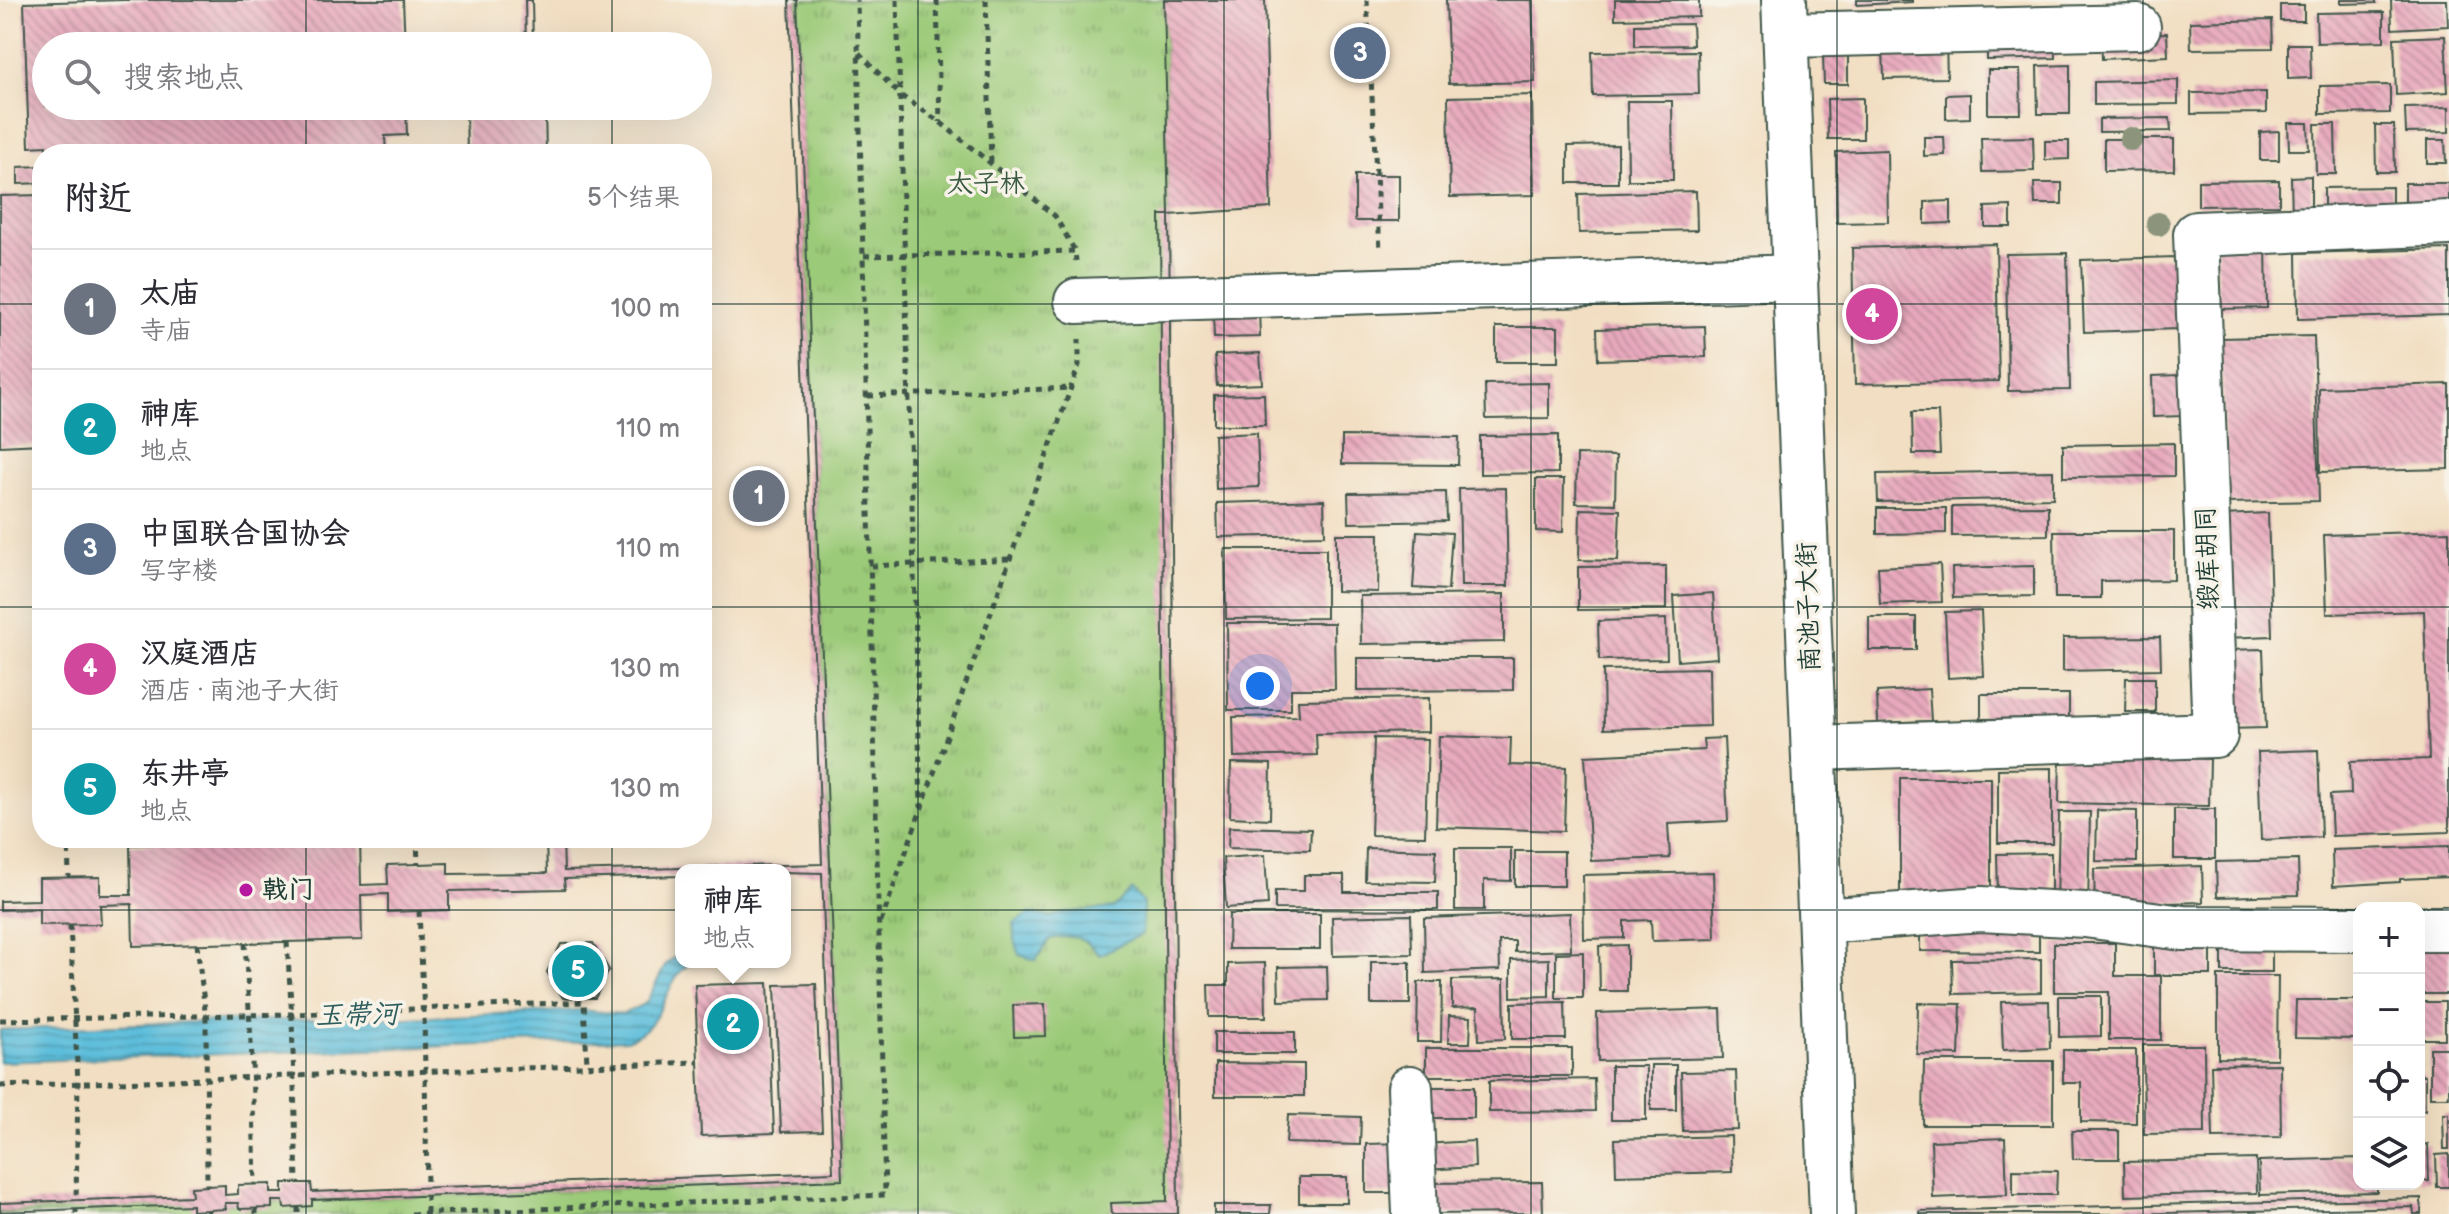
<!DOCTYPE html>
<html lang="zh">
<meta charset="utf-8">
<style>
:root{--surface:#fff;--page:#f2f2f3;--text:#2b2b33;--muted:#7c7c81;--line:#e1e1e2;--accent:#db2777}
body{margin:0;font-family:"Balsamiq Sans","LXGW WenKai TC",sans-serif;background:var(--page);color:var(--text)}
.controls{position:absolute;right:24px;bottom:24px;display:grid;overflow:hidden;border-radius:16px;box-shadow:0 8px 32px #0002}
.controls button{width:72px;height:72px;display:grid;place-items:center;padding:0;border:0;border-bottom:2px solid var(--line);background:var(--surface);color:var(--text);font:40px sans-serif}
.you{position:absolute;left:1260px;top:686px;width:28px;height:28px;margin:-20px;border:6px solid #fff;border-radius:50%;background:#1a73e8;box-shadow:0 0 0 12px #1a73e833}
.badge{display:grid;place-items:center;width:52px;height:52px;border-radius:50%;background:var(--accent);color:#fff;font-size:26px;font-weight:700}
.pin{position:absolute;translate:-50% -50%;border:4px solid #fff;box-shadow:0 2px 8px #0006}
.popup{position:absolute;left:675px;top:864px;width:116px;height:104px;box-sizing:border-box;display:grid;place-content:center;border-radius:16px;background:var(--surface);filter:drop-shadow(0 2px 6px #0005);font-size:26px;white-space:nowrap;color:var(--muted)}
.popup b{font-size:30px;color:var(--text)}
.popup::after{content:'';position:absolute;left:50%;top:100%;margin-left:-16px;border:16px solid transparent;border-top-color:var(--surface)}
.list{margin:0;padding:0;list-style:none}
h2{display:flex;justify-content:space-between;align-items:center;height:104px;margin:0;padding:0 32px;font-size:34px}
h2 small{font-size:26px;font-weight:400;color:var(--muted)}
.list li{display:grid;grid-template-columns:52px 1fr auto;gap:24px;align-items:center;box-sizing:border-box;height:120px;padding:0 32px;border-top:2px solid var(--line)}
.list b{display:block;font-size:30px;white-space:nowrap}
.list p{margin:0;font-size:26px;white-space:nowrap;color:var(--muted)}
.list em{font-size:26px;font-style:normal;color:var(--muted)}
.icon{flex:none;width:44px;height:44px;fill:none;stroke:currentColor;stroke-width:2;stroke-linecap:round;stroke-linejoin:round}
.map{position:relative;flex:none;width:2449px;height:1214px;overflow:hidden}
.search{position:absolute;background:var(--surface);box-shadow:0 8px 32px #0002;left:32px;top:32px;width:680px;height:88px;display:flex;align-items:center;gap:20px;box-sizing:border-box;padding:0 28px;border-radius:44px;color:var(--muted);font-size:30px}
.panel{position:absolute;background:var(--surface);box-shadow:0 8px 32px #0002;left:32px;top:144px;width:680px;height:704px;border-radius:32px}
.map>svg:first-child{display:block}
</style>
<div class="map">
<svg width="2449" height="1214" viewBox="0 0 2449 1214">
<defs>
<pattern id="park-tufts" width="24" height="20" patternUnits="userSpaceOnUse" patternTransform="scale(2)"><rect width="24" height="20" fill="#9bca78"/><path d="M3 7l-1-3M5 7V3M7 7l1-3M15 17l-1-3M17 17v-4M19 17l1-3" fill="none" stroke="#7ea563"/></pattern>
<pattern id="water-rules" width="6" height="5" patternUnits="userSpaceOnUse" patternTransform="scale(2)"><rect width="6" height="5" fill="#5dbedb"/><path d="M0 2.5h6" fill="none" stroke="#4c9cb2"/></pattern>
<pattern id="building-back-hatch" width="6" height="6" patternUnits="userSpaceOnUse" patternTransform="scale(2)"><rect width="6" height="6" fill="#e8a9bd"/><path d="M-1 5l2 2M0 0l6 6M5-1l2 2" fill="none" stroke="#bb8b9a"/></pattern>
</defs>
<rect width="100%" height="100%" fill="#f7f3e8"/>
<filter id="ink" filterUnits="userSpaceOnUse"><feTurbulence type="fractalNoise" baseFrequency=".0125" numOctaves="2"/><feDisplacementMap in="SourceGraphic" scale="16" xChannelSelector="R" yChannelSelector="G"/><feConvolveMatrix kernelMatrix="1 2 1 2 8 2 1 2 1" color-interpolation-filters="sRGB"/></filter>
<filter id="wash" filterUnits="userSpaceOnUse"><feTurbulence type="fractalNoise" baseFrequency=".006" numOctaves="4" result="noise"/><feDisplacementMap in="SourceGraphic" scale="32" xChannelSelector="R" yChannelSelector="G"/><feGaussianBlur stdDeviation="1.8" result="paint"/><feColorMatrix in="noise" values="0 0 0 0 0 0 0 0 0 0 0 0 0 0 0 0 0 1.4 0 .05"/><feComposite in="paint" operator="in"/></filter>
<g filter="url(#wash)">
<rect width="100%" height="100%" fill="#f2dfc3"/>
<path fill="url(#park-tufts)" stroke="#5d8456" stroke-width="2" d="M797,0H1164L1169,215L1178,1214H0V1212L842,1180Z"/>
<g fill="url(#water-rules)" stroke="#3e7e88" stroke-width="2">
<path d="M1132,890L1143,903L1142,934L1099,955C1083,935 1074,935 1050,939L1036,960L1019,955L1014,939V923L1031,913L1049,917L1069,912L1113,908Z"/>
<path d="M681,952V962H696C662,971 670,1028 626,1040L0,1062V1030L213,1021L409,1018L582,1010L623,1014L646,1003L666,964Z"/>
</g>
<g id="blocks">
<g fill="url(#building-back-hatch)">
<path d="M124,0H403L405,46H46V106H406L407,135L385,136L386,154H46V146L29,147L24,3Z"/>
<path d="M525,0H532L533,46H526Z"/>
<path d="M789,0H797L842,1180L312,1200V1206L284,1208L283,1201H272V1208L239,1209L238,1203H225L226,1209L192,1211V1205L0,1212V1203L192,1196L191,1187L225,1185V1195L238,1194V1185L271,1184V1193H283V1183H311L312,1192L833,1172L822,873L702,870V867L822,864Z"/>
<path d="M1164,0H1265L1271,208L1169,215Z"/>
<path d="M1446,0H1532L1535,82L1449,84Z"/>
<path d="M1615,0H1699V17L1615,19Z"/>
<path d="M1857,0H1912V2L1857,5Z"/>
<path d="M2341,0H2376V3L2341,4Z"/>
<path d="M2391,0H2447L2448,26L2392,29Z"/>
<rect x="2280" y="5" width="24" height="16"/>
<path d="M2384,12V41L2317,43L2316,13Z"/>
<path d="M2272,20L2273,48L2191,49L2190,22Z"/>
<path d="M1692,24L1693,45L1635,46V25Z"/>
<path d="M2167,33L2168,56L2102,59L2101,35Z"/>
<path d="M2445,36L2448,92L2396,95L2394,38Z"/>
<path d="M2055,38L2056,58L1987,60V39Z"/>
<path d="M1946,42L1947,78L1884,79L1883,43Z"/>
<path d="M2288,44H2310L2311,78L2288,79Z"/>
<path d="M1698,51L1699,94L1593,96L1592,52Z"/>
<path d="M1823,56H1848V84H1824Z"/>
<path d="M2070,65V114H2038L2037,66Z"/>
<path d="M1988,70H2020L2021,114H1988Z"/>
<path d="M2178,80V104L2094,105V82Z"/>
<path d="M2390,85V113L2320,114V86Z"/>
<path d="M2266,92V113L2191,114V93Z"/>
<path d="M1970,94V118L1946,119V95Z"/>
<path d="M1532,95L1534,195L1450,197L1448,97Z"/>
<path d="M1863,98V139H1828L1827,99Z"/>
<path d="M1627,101H1672L1673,180H1628Z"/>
<path d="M466,106H545L546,154H467Z"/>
<path d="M2449,107V132L2406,133L2405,108Z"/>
<path d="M2170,118L2171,131L2099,132V119Z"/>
<path d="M2288,123H2308L2309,150H2289Z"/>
<path d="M2315,124H2335L2336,174H2316Z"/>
<path d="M2375,125H2394L2395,172H2376Z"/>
<path d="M2279,131V160H2260V132Z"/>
<path d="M1924,137H1944L1945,155L1924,156Z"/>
<path d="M2033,137L2034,171L1982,172L1981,138Z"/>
<path d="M2104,139H2174V170L2104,171Z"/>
<path d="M2427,140H2445L2446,163H2427Z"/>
<path d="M2045,141H2069V159L2045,160Z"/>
<path d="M1618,145V183H1568V146Z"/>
<path d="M1887,150L1888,222L1837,223L1836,152Z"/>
<path d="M42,166V183L18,184V167Z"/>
<rect x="1355" y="175" width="44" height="46"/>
<path d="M2311,176V216H2292L2291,177Z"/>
<path d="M2279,180V205L2198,206V181Z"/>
<path d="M2034,183H2062V204H2035Z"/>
<path d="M2405,183H2449V207L2405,208Z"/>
<path d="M2392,187V210L2324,211V188Z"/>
<path d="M1696,191L1697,230L1579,233L1578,194Z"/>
<path d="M42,195V444L0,446V196Z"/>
<path d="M1951,201V223L1925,224V202Z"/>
<path d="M2011,206V227H1985V207Z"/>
<path d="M1160,215H1169L1178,1214H1112L1111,1203L1167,1201Z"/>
<path d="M2266,242L2267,308L2218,309L2217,243Z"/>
<path d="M1996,244L1999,381L1855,384L1852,248Z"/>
<path d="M2449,249V315L2298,319L2297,253Z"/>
<path d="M2067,253L2070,390L2008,391L2006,254Z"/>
<path d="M2175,257L2178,329L2084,332L2081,260Z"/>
<path d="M1259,310L1260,337L1214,338L1213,311Z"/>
<path d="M1705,326L1706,357L1598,360L1597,329Z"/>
<rect x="1496" y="327" width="62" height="35"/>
<path d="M2314,336L2319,501L2226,503L2221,338Z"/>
<path d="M1260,353L1262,384L1217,386L1215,355Z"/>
<path d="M2181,375L2183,416L2153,417L2152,376Z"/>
<path d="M1549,383V418L1486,419L1485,384Z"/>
<path d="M2449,384V469L2320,472L2319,388Z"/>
<path d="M1264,394L1265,425H1214V395Z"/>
<path d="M1912,412H1938L1940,454H1913Z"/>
<path d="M1257,433L1259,487L1216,489L1214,435Z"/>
<path d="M1558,435V473L1480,474V436Z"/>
<path d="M1342,436L1459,437L1458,465L1342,464Z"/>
<path d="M2174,443V476L2063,477V445Z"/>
<path d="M1577,455L1616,456L1615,504L1576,503Z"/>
<path d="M2053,471V498L1878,502L1877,474Z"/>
<path d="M1536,479H1564L1563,532L1536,531Z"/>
<path d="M1506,488L1508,586H1461L1459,489Z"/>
<path d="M1446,492L1447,521L1349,523L1348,493Z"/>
<path d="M1324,500L1325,535L1218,537L1217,503Z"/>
<path d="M2048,506V535L1952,536V507Z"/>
<path d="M1877,508H1946V533L1877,534Z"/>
<path d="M1580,509L1620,510L1618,561L1579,560Z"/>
<path d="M2268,513L2272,636L2226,638L2222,515Z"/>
<path d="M1417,531L1452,533L1448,590L1413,588Z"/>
<path d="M2054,531H2174V580L2101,581V598H2055Z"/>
<path d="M2449,531V832L2332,836L2330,795L2351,794L2350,762L2429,759L2424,611L2327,614L2324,535Z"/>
<path d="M1336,534H1379L1378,592L1336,591Z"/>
<path d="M1225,549H1326V618L1226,619Z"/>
<path d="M1940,564L1942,602L1880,604L1878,567Z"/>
<path d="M1666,566V609L1578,610V567Z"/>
<path d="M2034,566V596L1953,598L1952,568Z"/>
<path d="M1713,593L1717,658L1678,661L1674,596Z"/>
<path d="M1504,594V642L1361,644L1360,596Z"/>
<path d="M1981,611L1984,676L1948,678L1945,612Z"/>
<rect x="1869" y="617" width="47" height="33"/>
<path d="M1666,619L1667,659L1599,660L1598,621Z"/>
<path d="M1227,623H1334L1335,689H1291V710H1228Z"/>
<path d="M2160,637L2161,669L2063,671V638Z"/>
<path d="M2263,649L2266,728L2227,729L2224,650Z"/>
<path d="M1357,658H1513V690L1357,691Z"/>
<path d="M1709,668L1710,726L1604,729L1603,670Z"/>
<path d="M2126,678H2155V712H2125Z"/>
<path d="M1929,689L1931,721L1878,723L1877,692Z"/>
<path d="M1981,694H2069V718L1981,719Z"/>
<path d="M1429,698V732L1316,734L1317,755L1234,757L1233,717L1299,716L1298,700Z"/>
<path d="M1439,736L1511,738L1510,765L1566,767L1564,831L1436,827Z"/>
<path d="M1374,738L1428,739L1425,836L1371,835Z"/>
<path d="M1724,738L1728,821L1668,824L1670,858L1591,861L1585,756L1704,750L1703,739Z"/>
<path d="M2318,750L2321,837L2261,840L2258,752Z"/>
<path d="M2060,755L2210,759L2209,806L2059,803Z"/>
<path d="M1231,763L1271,764L1270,819L1230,817Z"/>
<path d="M2052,768V843H1998V769Z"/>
<rect x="1900" y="778" width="91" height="115"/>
<rect x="2174" y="809" width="41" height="50"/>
<path d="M2097,810L2137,811V862L2096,861Z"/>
<path d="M2059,812H2090L2088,908L2057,907Z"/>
<path d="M1229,827L1311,829L1310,850L1228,848Z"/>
<path d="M360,838L361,885L388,884L387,865L448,863V874L547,873L546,838H563L564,871L681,868V876L564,879L565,889L449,891V910L388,912V894L361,895L362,940L133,946L132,904L100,905L101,924L39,925V909L0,910V901L39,900V878L100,877V895H131L130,845Z"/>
<path d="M2449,846V877L2400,879V882L2333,886L2332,850Z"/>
<path d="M1366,848L1436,850L1435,882L1365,881Z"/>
<path d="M1455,848H1511V881L1484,880V910H1455Z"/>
<rect x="1515" y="851" width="49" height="35"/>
<path d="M2051,853V894L1998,895L1997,854Z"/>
<path d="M1265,855L1268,905L1226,908L1223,858Z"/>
<path d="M2298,860L2299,895L2217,897L2216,862Z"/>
<path d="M2202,866L2203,902L2095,905L2094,869Z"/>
<path d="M1713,872L1715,939L1652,941L1651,920L1624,921V938L1584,939L1583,875Z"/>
<path d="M1304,875H1344V892H1438V910L1275,909V891H1304Z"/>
<path d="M1570,913L1571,950L1515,952V941H1499L1500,970L1425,973L1424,918Z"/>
<path d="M1229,914H1320V949H1228Z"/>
<path d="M1411,915L1412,954L1333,956L1332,917Z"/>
<path d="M1920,925H2039V952L1920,951Z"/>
<rect x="2154" y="936" width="57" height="39"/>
<rect x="2222" y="940" width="50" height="32"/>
<path d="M593,943L609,970L595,998H563L547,972L561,944Z"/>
<path d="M2054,943H2115V976H2161V1040H2109V992H2054Z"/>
<path d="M1627,945V991H1600L1599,946Z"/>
<rect x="2419" y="946" width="30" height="48"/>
<path d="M1583,952V998H1556V953Z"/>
<path d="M1549,959V996L1511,997V960Z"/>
<path d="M2041,959V992L1953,994L1952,960Z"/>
<rect x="1371" y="962" width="39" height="42"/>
<path d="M1265,963L1266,1017H1209L1208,985H1228V964Z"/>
<path d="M1327,966L1328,1000L1279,1001L1278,967Z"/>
<path d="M2218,976H2278L2277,1059L2218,1058Z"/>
<path d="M1504,979L1505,1039L1479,1040L1478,1007L1452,1008V980Z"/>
<path d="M1418,982H1442L1441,1042H1417Z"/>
<path d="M768,983L774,1133L701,1136L695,985Z"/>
<path d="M816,984L822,1131L781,1132L775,985Z"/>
<path d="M2059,996H2101V1036L2059,1037Z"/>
<path d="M2296,1000H2359V1039L2295,1038Z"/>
<path d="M2049,1001L2050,1048L2003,1050L2001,1002Z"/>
<path d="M1565,1002L1566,1039H1512V1003Z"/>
<rect x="2419" y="1002" width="26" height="37"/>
<path d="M1918,1003L1961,1004L1959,1055L1917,1054Z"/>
<path d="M1045,1004L1046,1036L1014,1037L1013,1005Z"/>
<path d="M1721,1009L1723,1058L1598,1061L1597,1013Z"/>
<path d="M1449,1016L1471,1017L1470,1043H1448Z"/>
<rect x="1214" y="1032" width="81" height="22"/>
<path d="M2143,1045H2204L2205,1133L2144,1134Z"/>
<rect x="1426" y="1048" width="146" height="28"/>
<rect x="2430" y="1048" width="19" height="49"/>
<path d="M2063,1050H2136V1123L2081,1122V1083H2063Z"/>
<path d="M1924,1061H2053V1125H1923Z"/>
<path d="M1215,1063L1304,1064V1096H1215Z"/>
<path d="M2280,1064L2281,1137L2213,1138L2211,1065Z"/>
<rect x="1651" y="1065" width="25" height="45"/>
<rect x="1611" y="1066" width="35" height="54"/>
<path d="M1736,1071L1738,1130L1683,1131L1681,1072Z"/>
<rect x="2419" y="1075" width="6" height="35"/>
<path d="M1594,1079L1595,1111L1489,1112V1081Z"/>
<rect x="1430" y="1087" width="44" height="31"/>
<path d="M2443,1114H2449V1149H2444Z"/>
<path d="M1288,1115L1361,1117L1360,1145L1286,1143Z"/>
<path d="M2072,1131H2119V1159H2073Z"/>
<path d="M1731,1136L1732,1172L1616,1175L1615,1139Z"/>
<path d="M2005,1138L2007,1195L1933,1198L1931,1141Z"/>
<path d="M1474,1141L1475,1167L1424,1170L1423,1144Z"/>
<path d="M1405,1143L1406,1193H1366V1144Z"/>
<path d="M2428,1144L2429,1181H2419V1145Z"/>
<path d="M2449,1154V1187H2437L2436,1155Z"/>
<path d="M2359,1158V1184H2377V1192L2260,1195L2259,1161Z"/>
<path d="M2256,1159L2257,1193L2125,1196L2124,1162Z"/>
<path d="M2013,1170L2057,1171L2056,1195H2013Z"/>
<rect x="1299" y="1177" width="48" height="26"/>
<path d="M1542,1182L1543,1213L1427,1214V1183Z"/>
<path d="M2421,1198V1214H2414L2413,1207L2128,1214H1920V1211Z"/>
<path d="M1214,1205H1271L1270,1214H1214Z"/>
</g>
</g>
</g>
<g filter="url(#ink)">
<use href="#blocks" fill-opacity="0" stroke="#3f5549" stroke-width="2"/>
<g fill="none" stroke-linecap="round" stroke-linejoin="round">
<g stroke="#3f5549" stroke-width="48">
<g id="minor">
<path d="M1784,0L1832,1214"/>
<path d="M1787,35L2138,27"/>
<path d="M1077,301L1796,277"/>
<path d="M1814,748L2215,735L2196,234L2449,223"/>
<path d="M1821,921L1981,909L2085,915L2183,928L2359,929"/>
<path d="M2419,929H2449"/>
<path d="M1410,1088L1415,1214"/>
</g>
</g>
<g stroke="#3f5549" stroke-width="5" stroke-dasharray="6 6" stroke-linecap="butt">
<path d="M897,0L921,807"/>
<path d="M937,0L940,122"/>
<path d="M986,0L991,163"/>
<path d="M1367,0L1380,251"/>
<path d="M859,53L900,95L940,122L1055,216L1075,251"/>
<path d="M864,256L1075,251L1076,261"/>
<path d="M868,396L1071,388"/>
<path d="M871,566L1010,559"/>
<path d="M68,838L69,877"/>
<path d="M194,838V843"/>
<path d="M241,838V842"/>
<path d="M284,838V840"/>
<path d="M417,838L418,864"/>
<path d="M419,911L424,1014L427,1187"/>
<path d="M881,922L1079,365V339"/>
<path d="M70,925L78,1083L76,1200"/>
<path d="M287,942L292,1018L297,1183"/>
<path d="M245,943L252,1059L255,1185"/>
<path d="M197,944L206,1019L207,1186"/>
<path d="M0,1020L292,1014L584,1002L587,1064"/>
<path d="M0,1086L698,1062"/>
<path d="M427,1195V1213"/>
<path d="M298,1207V1214"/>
<path d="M76,1209V1214"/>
<path d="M256,1209V1214"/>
<path d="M208,1210V1214"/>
<path d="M411,1214L885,1195L857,0"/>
</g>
<use href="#minor" stroke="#fff" stroke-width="44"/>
</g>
<g fill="#8c957c">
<circle cx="2131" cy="139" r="12"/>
<circle cx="2158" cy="224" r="12"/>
</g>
</g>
<path fill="none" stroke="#1f3d34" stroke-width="2" stroke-opacity="0.55" d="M306,0V46M612,0V46M918,0V1214M1224,0V1214M1531,0V1214M1837,0V1214M2143,0V1214M306,106V154M612,106V154M0,304H42M702,304H2449M0,607H42M702,607H2449M306,838V1214M612,838V1214M0,910H2359M2419,910H2449"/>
<circle fill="#b5179e" stroke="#f7f3e8" stroke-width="3" cx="246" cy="890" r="8"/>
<g text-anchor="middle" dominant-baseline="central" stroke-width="7" stroke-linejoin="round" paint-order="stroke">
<g font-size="26" fill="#385942" stroke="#f7f3e8">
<text x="986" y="184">太子林</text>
</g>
<g font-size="26" fill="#1f3d34" stroke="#f7f3e8">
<text transform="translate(2208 558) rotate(-92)">缎库胡同</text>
<text transform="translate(1809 607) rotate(-92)">南池子大街</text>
</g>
<g font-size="26" font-weight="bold" fill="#1f3d34" stroke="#f7f3e8" text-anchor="start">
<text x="262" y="890">戟门</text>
</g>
<g font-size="28" font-style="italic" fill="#2e5d5e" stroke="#f7f3e8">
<text transform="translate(357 1015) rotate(-1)">玉带河</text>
</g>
</g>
</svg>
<div class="controls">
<button>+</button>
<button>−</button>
<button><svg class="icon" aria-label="locate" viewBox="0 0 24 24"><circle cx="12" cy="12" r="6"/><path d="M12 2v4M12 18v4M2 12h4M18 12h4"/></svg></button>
<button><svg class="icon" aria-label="layers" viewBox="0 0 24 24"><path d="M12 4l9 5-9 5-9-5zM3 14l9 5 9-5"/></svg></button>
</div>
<div class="you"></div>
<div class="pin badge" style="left:759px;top:496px;background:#6b7280">1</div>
<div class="pin badge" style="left:733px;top:1024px;background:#0f9aa8">2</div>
<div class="popup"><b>神库</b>地点</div>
<div class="pin badge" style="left:1360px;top:53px;background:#5c6f8a">3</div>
<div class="pin badge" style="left:1872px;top:314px;background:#d1479c">4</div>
<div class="pin badge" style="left:578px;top:971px;background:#0f9aa8">5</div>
<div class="search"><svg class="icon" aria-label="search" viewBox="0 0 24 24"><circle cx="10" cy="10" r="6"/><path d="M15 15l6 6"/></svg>搜索地点</div>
<section class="panel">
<h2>附近<small>5个结果</small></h2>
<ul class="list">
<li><span class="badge" style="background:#6b7280">1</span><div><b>太庙</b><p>寺庙</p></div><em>100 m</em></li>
<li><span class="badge" style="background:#0f9aa8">2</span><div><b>神库</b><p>地点</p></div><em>110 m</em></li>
<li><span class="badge" style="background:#5c6f8a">3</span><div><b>中国联合国协会</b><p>写字楼</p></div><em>110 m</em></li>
<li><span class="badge" style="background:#d1479c">4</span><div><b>汉庭酒店</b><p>酒店 · 南池子大街</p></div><em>130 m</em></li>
<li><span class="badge" style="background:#0f9aa8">5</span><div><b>东井亭</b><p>地点</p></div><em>130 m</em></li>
</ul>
</section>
</div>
